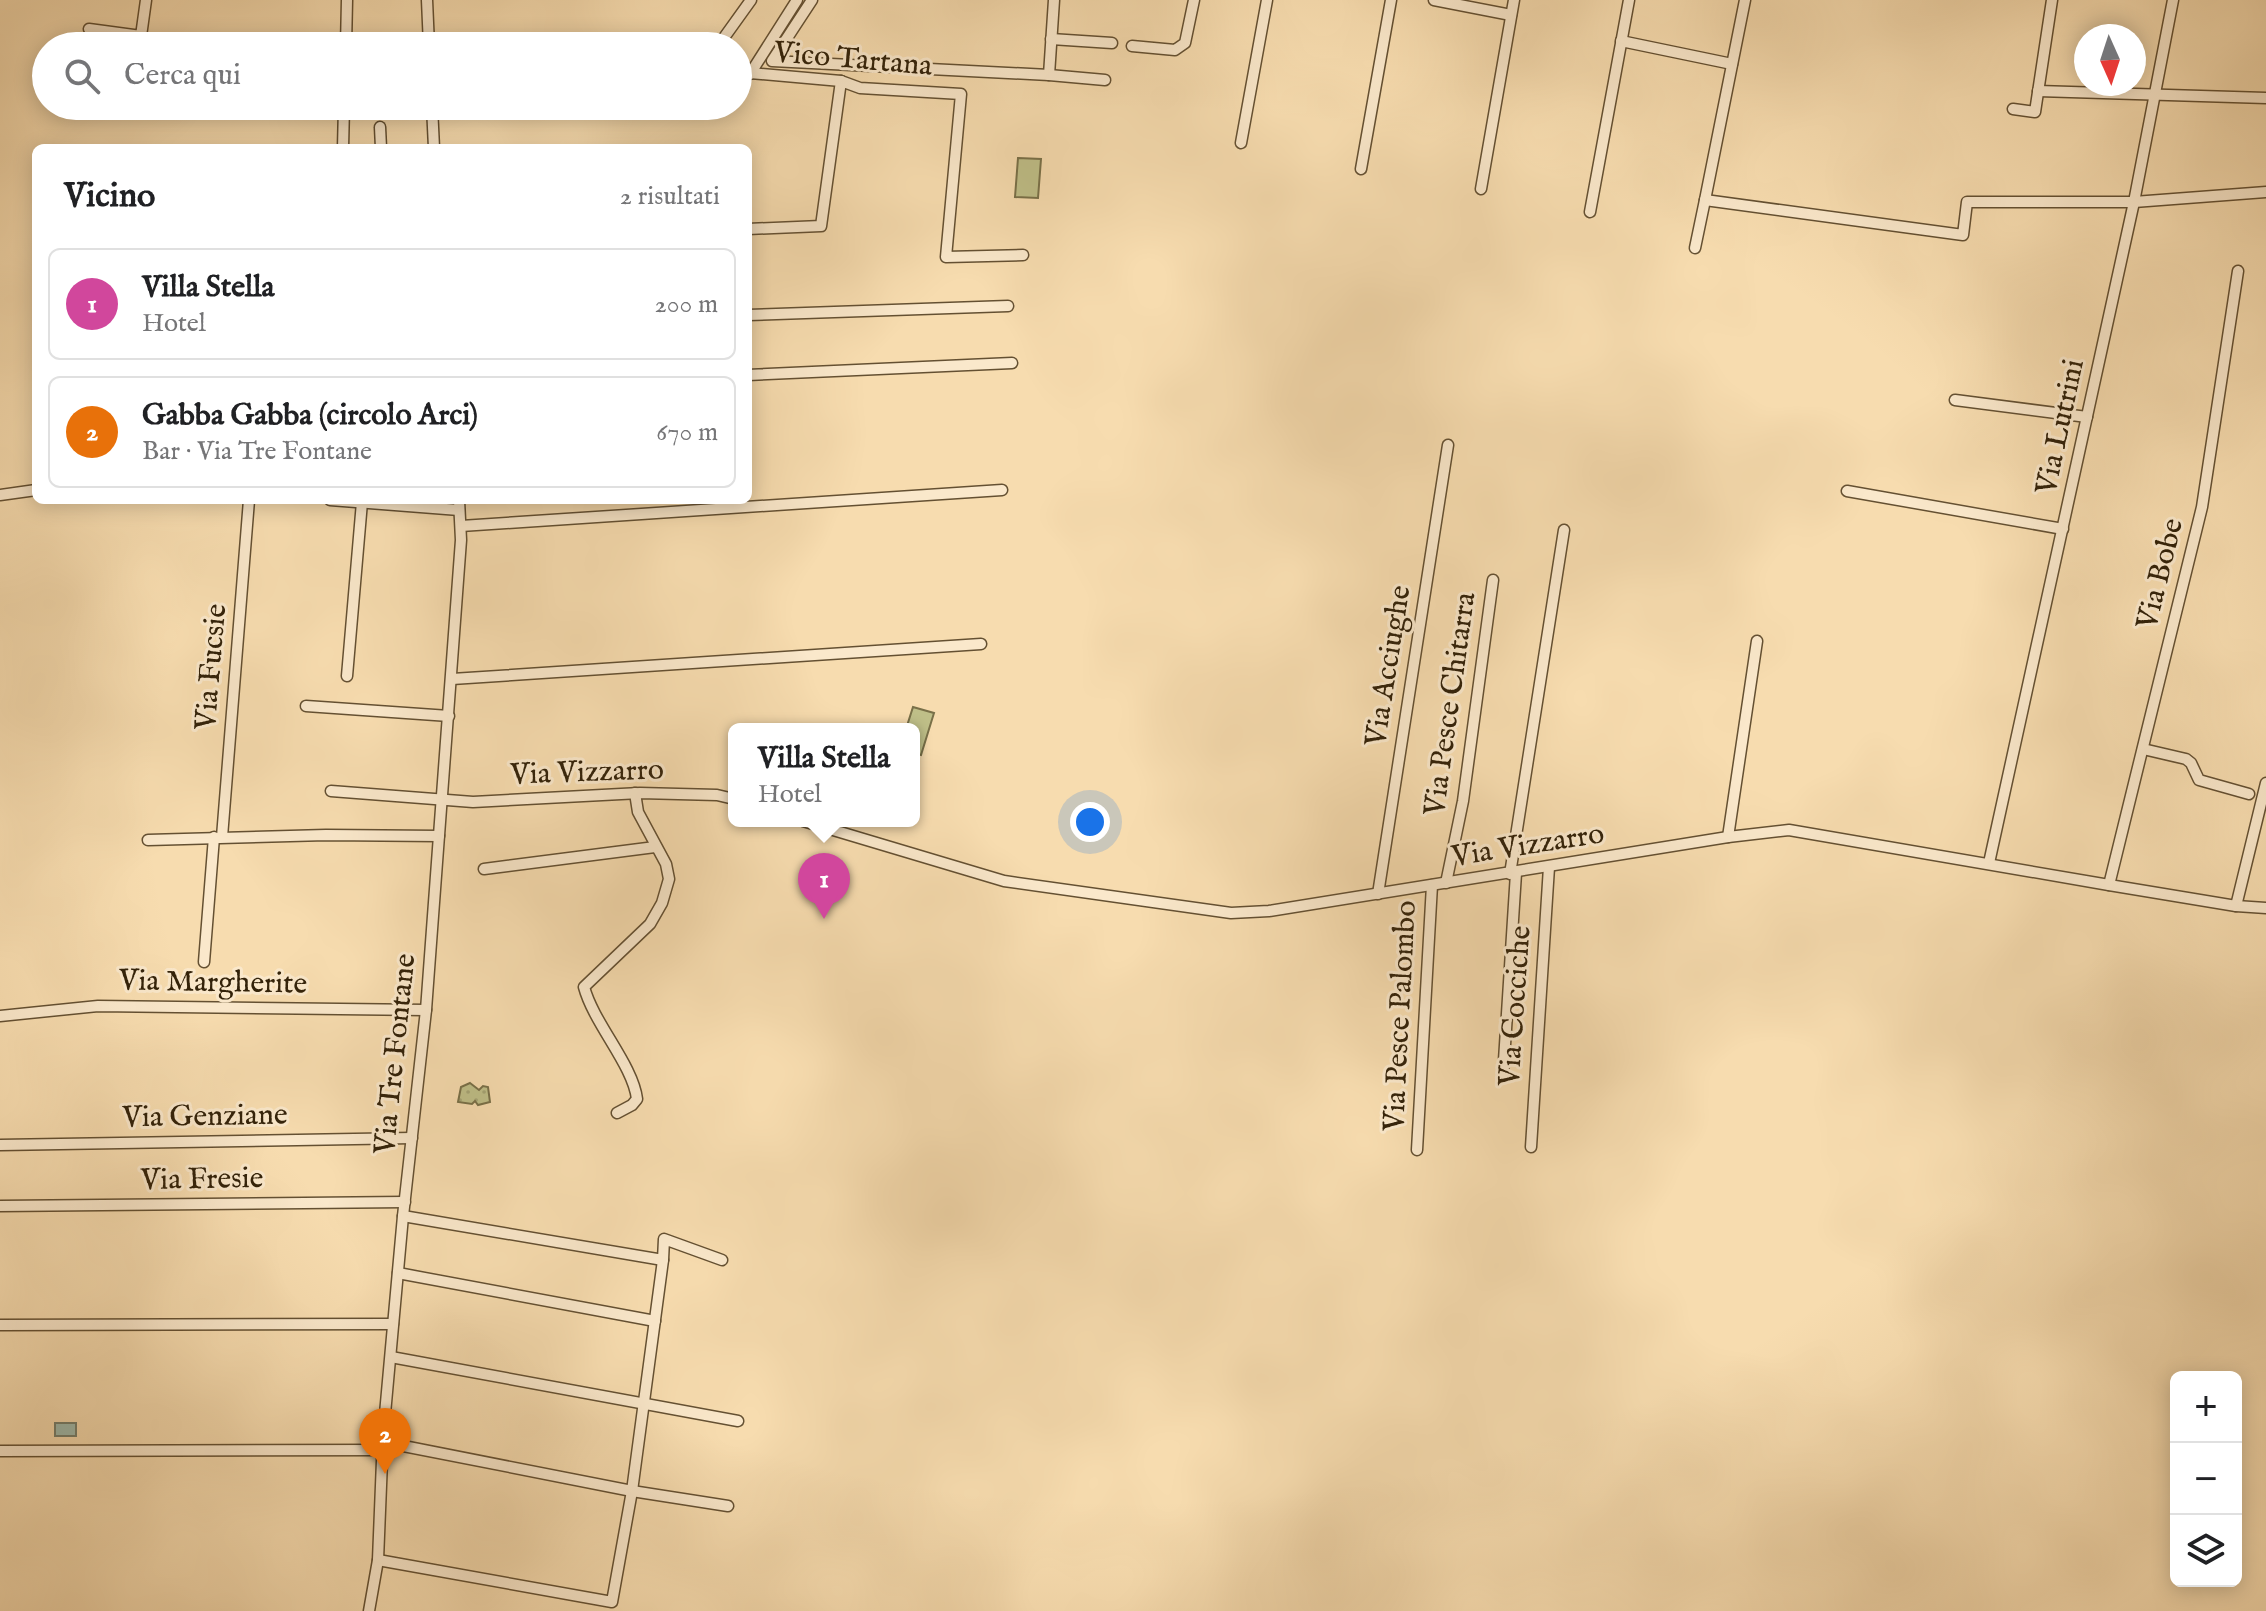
<!DOCTYPE html>
<html lang="it">
<meta charset="utf-8">
<style>
:root{--surface:#fff;--page:#f2f2f2;--text:#202124;--muted:#757577;--line:#e0e0e0;--accent:#8f2418}
body{margin:0;font-family:"IM FELL English",serif;background:var(--page);color:var(--text)}
.controls{position:absolute;right:24px;bottom:24px;display:grid;overflow:hidden;border-radius:12px;box-shadow:0 4px 20px #0003}
.controls button{width:72px;height:72px;display:grid;place-items:center;padding:0;border:0;border-bottom:2px solid var(--line);background:var(--surface);color:var(--text);font:40px sans-serif}
.compass{position:absolute;left:2074px;top:24px;width:72px;height:72px;border-radius:50%;background:var(--surface);box-shadow:0 4px 20px #0003;rotate:177deg}
.you{position:absolute;left:1090px;top:822px;width:28px;height:28px;margin:-20px;border:6px solid #fff;border-radius:50%;background:#1a73e8;box-shadow:0 0 0 12px #1a73e833}
.badge{display:grid;place-items:center;width:52px;height:52px;border-radius:50%;background:var(--accent);color:#fff;font-size:26px;font-weight:700}
.pin{position:absolute;translate:-50% -66px;filter:drop-shadow(0 2px 4px #0008)}
.pin::after{content:'';position:absolute;top:42px;width:28px;height:24px;background:inherit;clip-path:polygon(0 0,100% 0,50% 100%)}
.popup{position:absolute;left:728px;top:723px;width:192px;height:104px;box-sizing:border-box;display:grid;place-content:center;border-radius:12px;background:var(--surface);filter:drop-shadow(0 2px 6px #0005);font-size:26px;white-space:nowrap;color:var(--muted)}
.popup b{font-size:30px;color:var(--text)}
.popup::after{content:'';position:absolute;left:50%;top:100%;margin-left:-16px;border:16px solid transparent;border-top-color:var(--surface)}
.list{margin:0;padding:0;list-style:none}
h2{display:flex;justify-content:space-between;align-items:center;height:104px;margin:0;padding:0 32px;font-size:34px}
h2 small{font-size:26px;font-weight:400;color:var(--muted)}
.list li{display:grid;grid-template-columns:52px 1fr auto;gap:24px;align-items:center;box-sizing:border-box;height:112px;margin:0 16px 16px;padding:0 16px;border:2px solid var(--line);border-radius:12px}
.list b{display:block;font-size:30px;white-space:nowrap}
.list p{margin:0;font-size:26px;white-space:nowrap;color:var(--muted)}
.list em{font-size:26px;font-style:normal;color:var(--muted)}
.icon{flex:none;width:44px;height:44px;fill:none;stroke:currentColor;stroke-width:2;stroke-linecap:round;stroke-linejoin:round}
.map{position:relative;flex:none;width:2266px;height:1611px;overflow:hidden}
.search{position:absolute;background:var(--surface);box-shadow:0 4px 20px #0003;left:32px;top:32px;width:720px;height:88px;display:flex;align-items:center;gap:20px;box-sizing:border-box;padding:0 28px;border-radius:44px;color:var(--muted);font-size:30px}
.panel{position:absolute;background:var(--surface);box-shadow:0 4px 20px #0003;left:32px;top:144px;width:720px;height:360px;border-radius:12px}
.map>svg:first-child{display:block}
</style>
<div class="map">
<svg width="2266" height="1611" viewBox="0 0 2266 1611">
<defs>
<pattern id="garden-dots" width="8" height="8" patternUnits="userSpaceOnUse" patternTransform="scale(2)"><rect width="8" height="8" fill="#bfbf88"/><path d="M2 2h.1M6 6h.1" fill="none" stroke="#a5a474" stroke-width="1.8" stroke-linecap="round"/></pattern>
</defs>
<rect width="100%" height="100%" fill="#f7dcaf"/>
<filter id="stains"><feTurbulence type="fractalNoise" baseFrequency=".0025" numOctaves="4"/><feColorMatrix values="0 0 0 0 .2 0 0 0 0 .09 0 0 0 0 .02 0 0 0 .5 -.17"/></filter>
<radialGradient id="worn" r=".72"><stop offset=".6" stop-color="#630" stop-opacity="0"/><stop offset="1" stop-color="#630" stop-opacity=".3"/></radialGradient>
<path fill="url(#garden-dots)" stroke="#797048" stroke-width="2" d="M470,1083L479,1090L483,1086L488,1087L490,1102L478,1105L475,1101L472,1104L458,1102L461,1087Z"/>
<g fill="#bfbf88" stroke="#797048" stroke-width="2">
<path d="M1018,158L1041,159L1038,198L1015,197Z"/>
<path d="M913,707L934,713L921,755L914,753V729H906Z"/>
</g>
<rect fill="#9dbbae" stroke="#737e6c" stroke-width="2" x="55" y="1423" width="21" height="13"/>
<g fill="none" stroke-linecap="round" stroke-linejoin="round">
<g stroke="#645032" stroke-width="13">
<g id="minor">
<path d="M427,0L429,46"/>
<path d="M812,0L772,61L1049,75L1054,0"/>
<path d="M1434,0L1511,15"/>
<path d="M1745,0L1705,200L1963,235L1967,202H2134L2266,192"/>
<path d="M89,29L141,36L146,0"/>
<path d="M1051,39L1112,43"/>
<path d="M1621,41L1732,64"/>
<path d="M346,46L347,0"/>
<path d="M718,46L751,0"/>
<path d="M1132,46L1175,50L1185,43L1194,0"/>
<path d="M738,72L841,81L860,88L961,94L946,257L1023,255"/>
<path d="M750,74L797,0"/>
<path d="M1049,75L1105,80"/>
<path d="M2038,91L2266,98"/>
<path d="M432,106L434,148"/>
<path d="M2013,109L2035,112L2052,0"/>
<path d="M380,127L381,148"/>
<path d="M1241,143L1267,0"/>
<path d="M343,148L344,106"/>
<path d="M1361,169L1391,0"/>
<path d="M1481,189L1514,0"/>
<path d="M1590,212L1629,0"/>
<path d="M748,229L821,226L841,81"/>
<path d="M1695,248L1705,200"/>
<path d="M748,315L1008,306"/>
<path d="M748,375L1012,363"/>
<path d="M1955,400L2087,417"/>
<path d="M1847,491L2063,529"/>
<path d="M0,495L36,490"/>
<path d="M330,500L459,510"/>
<path d="M461,526L1002,490"/>
<path d="M347,676L362,502"/>
<path d="M452,679L981,644"/>
<path d="M306,706L449,716"/>
<path d="M2143,749L2186,759L2191,763L2199,780L2249,794"/>
<path d="M331,791L473,802L640,793L717,795L734,799"/>
<path d="M803,821L1004,881L1231,913L1269,911L1728,837L1789,830L2109,885L2236,906L2266,908"/>
<path d="M222,837L249,500"/>
<path d="M1728,837L1757,641"/>
<path d="M148,840L326,835L439,836"/>
<path d="M1989,863L2134,202L2173,0"/>
<path d="M484,869L655,847"/>
<path d="M1510,874L1564,530"/>
<path d="M1446,883L1463,801L1493,580"/>
<path d="M2109,885L2202,507L2238,271"/>
<path d="M1378,894L1448,445"/>
<path d="M2236,906L2266,783"/>
<path d="M204,962L214,837"/>
<path d="M0,1016L98,1006L426,1010"/>
<path d="M1503,1076L1516,873"/>
<path d="M617,1113L632,1105L637,1099C633,1065 594,1024 584,987L650,924L662,903L669,879L666,864L638,812L635,793"/>
<path d="M0,1145L412,1138"/>
<path d="M1531,1147L1549,867"/>
<path d="M1417,1150L1432,885"/>
<path d="M0,1206L405,1202"/>
<path d="M403,1216L663,1260L664,1239L722,1260"/>
<path d="M398,1273L655,1321"/>
<path d="M0,1325L393,1324"/>
<path d="M391,1357L738,1421"/>
<path d="M383,1442L632,1491L728,1506"/>
<path d="M0,1451L382,1450"/>
<path d="M378,1560L612,1602L632,1491L663,1260"/>
<path d="M369,1611L378,1560L383,1436L403,1216L426,1010L461,540L459,500"/>
</g>
</g>
<use href="#minor" stroke="#fae8cb" stroke-width="10"/>
</g>
<g text-anchor="middle" dominant-baseline="central" stroke-width="6" stroke-linejoin="round" paint-order="stroke">
<g font-size="30" fill="#332209" stroke="#fae8cb">
<text transform="translate(853 60) rotate(5)">Vico Tartana</text>
<text transform="translate(2061 427) rotate(-78)">Via Lutrini</text>
<text transform="translate(2161 574) rotate(-76)">Via Bobe</text>
<text transform="translate(1389 666) rotate(-81)">Via Acciughe</text>
<text transform="translate(212 667) rotate(-85)">Via Fucsie</text>
<text transform="translate(1451 704) rotate(-82)">Via Pesce Chitarra</text>
<text transform="translate(587 773) rotate(-2)">Via Vizzarro</text>
<text transform="translate(1528 846) rotate(-9)">Via Vizzarro</text>
<text transform="translate(213 983) rotate(1)">Via Margherite</text>
<text transform="translate(1516 1006) rotate(-86)">Via Cocciche</text>
<text transform="translate(1401 1016) rotate(-87)">Via Pesce Palombo</text>
<text transform="translate(396 1054) rotate(-84)">Via Tre Fontane</text>
<text transform="translate(205 1117) rotate(-1)">Via Genziane</text>
<text transform="translate(202 1180) rotate(-1)">Via Fresie</text>
</g>
</g>
<rect width="100%" height="100%" filter="url(#stains)"/>
<rect width="100%" height="100%" fill="url(#worn)"/>
</svg>
<div class="controls">
<button>+</button>
<button>−</button>
<button><svg class="icon" aria-label="layers" viewBox="0 0 24 24"><path d="M12 4l9 5-9 5-9-5zM3 14l9 5 9-5"/></svg></button>
</div>
<svg class="compass" viewBox="-18 -18 36 36"><path d="M0-13l5 13h-10z" fill="#e53935"/><path d="M0 13l5-13h-10z" fill="#757577"/></svg>
<div class="you"></div>
<div class="pin badge" style="left:824px;top:919px;background:#d1479c">1</div>
<div class="popup"><b>Villa Stella</b>Hotel</div>
<div class="pin badge" style="left:385px;top:1474px;background:#e8710a">2</div>
<div class="search"><svg class="icon" aria-label="search" viewBox="0 0 24 24"><circle cx="10" cy="10" r="6"/><path d="M15 15l6 6"/></svg>Cerca qui</div>
<section class="panel">
<h2>Vicino<small>2 risultati</small></h2>
<ul class="list">
<li><span class="badge" style="background:#d1479c">1</span><div><b>Villa Stella</b><p>Hotel</p></div><em>200 m</em></li>
<li><span class="badge" style="background:#e8710a">2</span><div><b>Gabba Gabba (circolo Arci)</b><p>Bar · Via Tre Fontane</p></div><em>670 m</em></li>
</ul>
</section>
</div>
